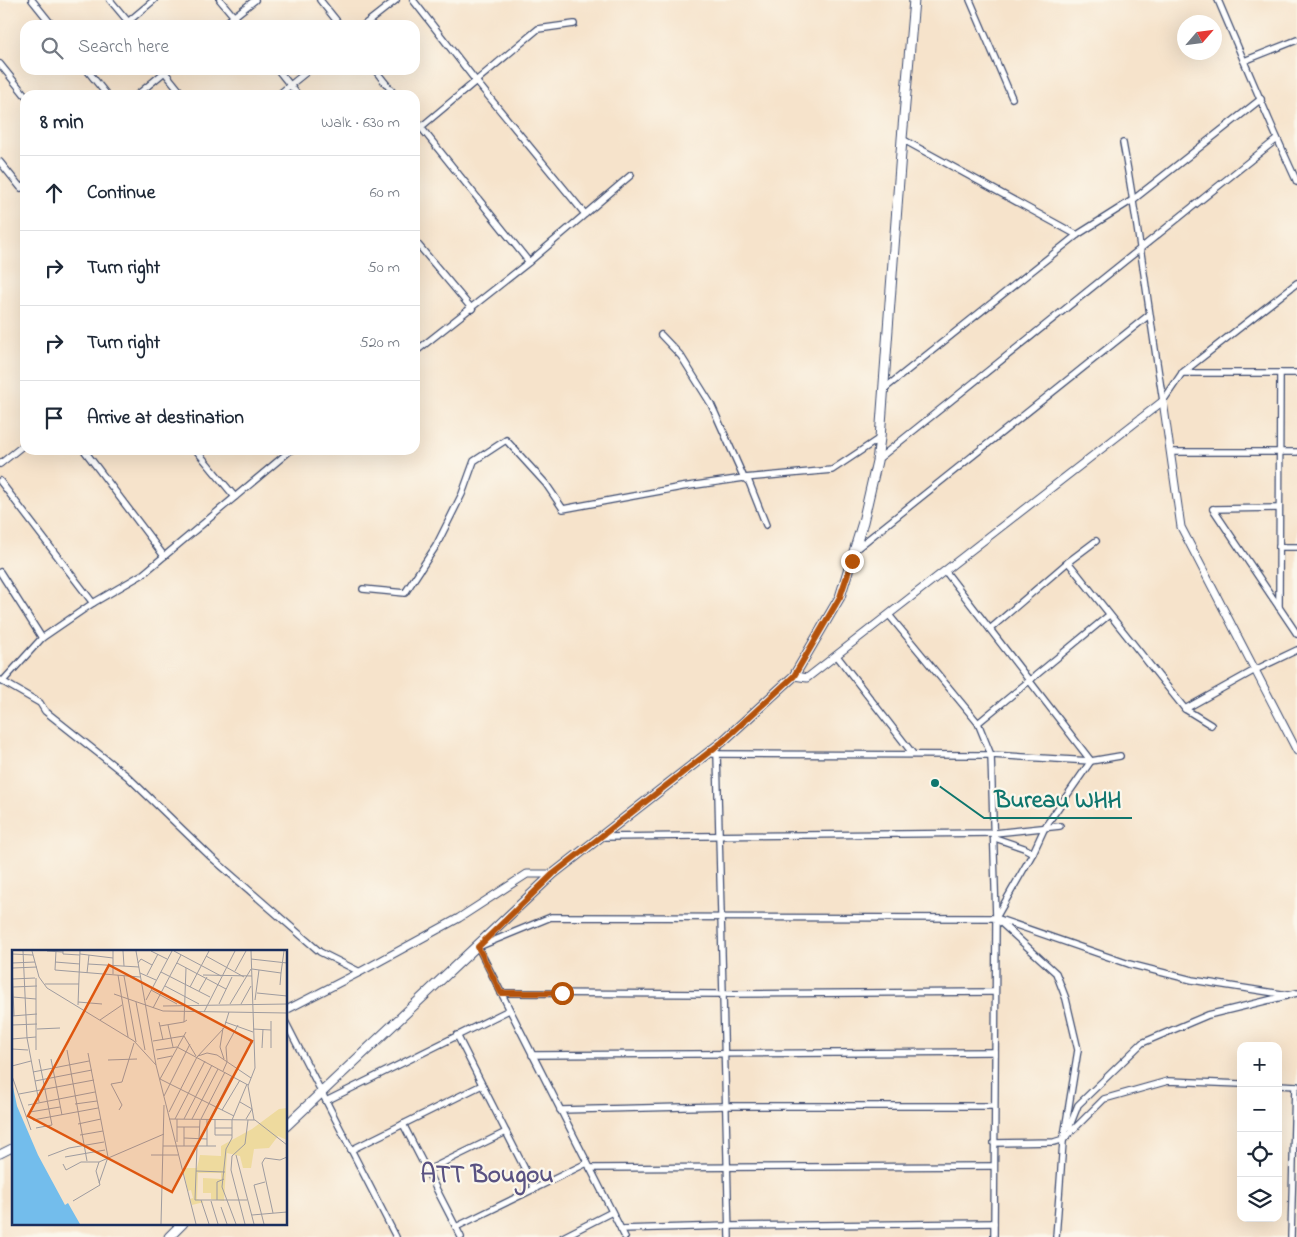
<!DOCTYPE html>
<meta charset="utf-8">
<style>
:root{--surface:#fff;--page:#f2f2f3;--text:#1f2937;--muted:#747a83;--line:#e0e1e3}
body{margin:0;font-family:"Indie Flower",sans-serif;background:var(--page);color:var(--text)}
.controls{position:absolute;right:15px;bottom:15px;display:grid;overflow:hidden;border-radius:10px;box-shadow:0 5px 20px #0002}
.controls button{width:45px;height:45px;display:grid;place-items:center;padding:0;border:0;border-bottom:1px solid var(--line);background:var(--surface);color:var(--text);font:25px sans-serif}
.compass{position:absolute;left:1177px;top:15px;width:45px;height:45px;border-radius:50%;background:var(--surface);box-shadow:0 5px 20px #0002;rotate:62deg}
.stop{position:absolute;width:15px;height:15px;margin:-11px;border:4px solid #b45309;border-radius:50%;background:#fff}
.stop.end{background:#b45309;border-color:#fff;box-shadow:0 1px 5px #0008}
.list{margin:0;padding:0;list-style:none}
h2{display:flex;justify-content:space-between;align-items:center;height:65px;margin:0;padding:0 20px;font-size:21px}
h2 small{font-size:16px;font-weight:400;color:var(--muted)}
.list li{display:grid;grid-template-columns:32px 1fr auto;gap:15px;align-items:center;box-sizing:border-box;height:75px;padding:0 20px;border-top:1px solid var(--line)}
.list b{display:block;font-size:19px;white-space:nowrap}
.list em{font-size:16px;font-style:normal;color:var(--muted)}
.icon{flex:none;width:28px;height:28px;fill:none;stroke:currentColor;stroke-width:2;stroke-linecap:round;stroke-linejoin:round}
.map{position:relative;flex:none;width:1297px;height:1237px;overflow:hidden}
.search{position:absolute;background:var(--surface);box-shadow:0 5px 20px #0002;left:20px;top:20px;width:400px;height:55px;display:flex;align-items:center;gap:12px;box-sizing:border-box;padding:0 18px;border-radius:15px;color:var(--muted);font-size:19px}
.panel{position:absolute;background:var(--surface);box-shadow:0 5px 20px #0002;left:20px;top:90px;width:400px;height:365px;border-radius:15px}
.map>svg:first-child{display:block}
</style>
<div class="map">
<svg width="1297" height="1237" viewBox="0 0 1297 1237">
<rect width="100%" height="100%" fill="#fbf7ec"/>
<filter id="ink" filterUnits="userSpaceOnUse"><feTurbulence type="fractalNoise" baseFrequency=".02" numOctaves="2"/><feDisplacementMap in="SourceGraphic" scale="10" xChannelSelector="R" yChannelSelector="G"/><feConvolveMatrix kernelMatrix="1 2 1 2 8 2 1 2 1" color-interpolation-filters="sRGB"/></filter>
<filter id="wash" filterUnits="userSpaceOnUse"><feTurbulence type="fractalNoise" baseFrequency=".0096" numOctaves="4" result="noise"/><feDisplacementMap in="SourceGraphic" scale="20" xChannelSelector="R" yChannelSelector="G"/><feGaussianBlur stdDeviation="1.12" result="paint"/><feColorMatrix in="noise" values="0 0 0 0 0 0 0 0 0 0 0 0 0 0 0 0 0 1.4 0 .05"/><feComposite in="paint" operator="in"/></filter>
<g filter="url(#wash)">
<rect width="100%" height="100%" fill="#f6e3cb"/>
</g>
<g filter="url(#ink)">
<g fill="none" stroke-linecap="round" stroke-linejoin="round">
<g stroke="#3c4a6e" stroke-width="8">
<g id="minor">
<path d="M32,0L52,25"/>
<path d="M110,0L131,25"/>
<path d="M220,0L241,25"/>
<path d="M320,0L340,25"/>
<path d="M413,0L476,81L585,214"/>
<path d="M970,0L1012,98"/>
<path d="M1218,0C1244,61 1269,122 1297,182"/>
<path d="M129,21L154,0"/>
<path d="M223,25L255,0"/>
<path d="M364,25L396,0"/>
<path d="M1244,61L1297,40"/>
<path d="M0,64L25,95"/>
<path d="M87,70L107,95"/>
<path d="M163,70L183,95"/>
<path d="M278,70L298,95"/>
<path d="M375,70L395,95"/>
<path d="M137,95L167,70"/>
<path d="M278,95L309,70"/>
<path d="M415,120L529,262"/>
<path d="M415,132L538,29L574,24"/>
<path d="M902,139L1077,235"/>
<path d="M1123,143C1139,228 1149,315 1163,401"/>
<path d="M0,162L21,188L25,185"/>
<path d="M415,241L472,309"/>
<path d="M661,335L681,356L711,404L744,478L749,482L766,525"/>
<path d="M415,352L529,262L631,175"/>
<path d="M1182,373H1297"/>
<path d="M884,389L1077,235L1134,199L1261,99"/>
<path d="M1163,401L1182,373L1297,283"/>
<path d="M84,450L164,556"/>
<path d="M196,450L235,497"/>
<path d="M1170,452H1297"/>
<path d="M877,460L1277,139"/>
<path d="M0,464L25,444"/>
<path d="M0,481L93,603"/>
<path d="M1213,509L1297,634"/>
<path d="M1213,509L1279,508"/>
<path d="M1279,547H1297"/>
<path d="M856,549L1149,315"/>
<path d="M1068,562L1185,709"/>
<path d="M0,572L42,638"/>
<path d="M946,572L1091,761L1045,827L1033,853L997,916"/>
<path d="M363,589L405,593L436,546L462,494L474,461L506,440L546,484L563,509L682,487L744,478L832,470L880,438"/>
<path d="M1279,607L1280,373"/>
<path d="M889,615L978,723L991,755L996,918L994,1237"/>
<path d="M990,629L1068,562L1096,541"/>
<path d="M837,656L913,754"/>
<path d="M0,680L40,703L45,711L127,776L211,857L320,952L360,972"/>
<path d="M2,682L42,638L93,603L143,574L291,450"/>
<path d="M978,723L1109,615"/>
<path d="M1211,725L1185,709L1255,670L1297,650"/>
<path d="M717,753L729,1237"/>
<path d="M713,754L991,755L1091,761L1120,756"/>
<path d="M601,837L995,833L1060,826"/>
<path d="M995,838L1024,848L1033,853"/>
<path d="M999,921L1056,973L1066,999L1078,1050L1063,1142L1056,1237"/>
<path d="M501,993L723,994L995,992"/>
<path d="M286,1023L396,1237"/>
<path d="M457,1035L535,1189"/>
<path d="M532,1055L994,1052"/>
<path d="M1278,1085L1297,1086"/>
<path d="M326,1101L509,1010"/>
<path d="M560,1110L726,1106H994"/>
<path d="M403,1124L461,1237"/>
<path d="M1069,1128L1078,1105L1142,1043L1208,1015L1286,996"/>
<path d="M994,1143L1054,1142L1064,1139L1104,1099L1168,1081L1241,1084"/>
<path d="M351,1150L482,1085"/>
<path d="M590,1168L994,1166"/>
<path d="M428,1170L506,1132"/>
<path d="M456,1227L587,1163"/>
<path d="M621,1229L729,1226L994,1223"/>
<path d="M563,1237L612,1212"/>
<path d="M625,1237L478,947L551,917L996,918L1129,964L1192,980L1288,995L1297,993"/>
<path d="M1291,1237L1295,1086"/>
</g>
</g>
<g stroke="#3c4a6e" stroke-width="9">
<g id="tertiary">
<path d="M1163,401L1181,527L1297,751"/>
<path d="M794,676L807,678L1163,401"/>
<path d="M286,1010L360,972L459,918L527,874H553"/>
<path d="M0,1154L14,1147"/>
</g>
</g>
<g stroke="#3c4a6e" stroke-width="11">
<g id="primary">
<path d="M286,1126L553,874L722,742L794,676L840,597L863,522L877,461L880,438L902,139L914,0"/>
<path d="M169,1237L183,1223"/>
</g>
</g>
<use href="#minor" stroke="#fff" stroke-width="5.5"/>
<use href="#tertiary" stroke="#fff" stroke-width="7"/>
<use href="#primary" stroke="#fff" stroke-width="9"/>
</g>
</g>
<g fill="none" stroke-linecap="round" stroke-linejoin="round" filter="url(#ink)">
<path stroke="#b45309" stroke-width="6" d="M562,993H501L478,947L553,874L722,742L794,676L840,597L852,561"/>
</g>
<g text-anchor="middle" dominant-baseline="central" stroke-width="4.5" stroke-linejoin="round" paint-order="stroke">
<g font-size="25" font-weight="bold" fill="#595282" stroke="#fbf7ec">
<text x="487" y="1176">ATT Bougou</text>
</g>
</g>
<g transform="translate(12 950)">
<rect width="275" height="275" fill="#f6e3cb"/>
<path d="M275,158V190L266,186L257,198L242,199L239,218H231L228,206L215,203L212,251L199,249V243H191V228L209,229V223H186L185,249L192,252L180,255L178,249L181,248L179,240L176,241L171,218H185L188,205L209,206V196L240,179L267,159Z" fill="#eeda9e"/>
<path d="M0,132L5,156L26,205L53,255L56,253L68,274H0Z" fill="#73bdec"/>
<path fill="none" stroke="#9e9b9f" stroke-width="1" d="M11,1L15,88L27,152M20,1L27,27L35,38L122,91L144,115L184,274M35,1L51,2M44,1L43,20L128,27M51,1V4L68,5M111,1L112,16M124,1L144,115M139,1L155,9M162,1L209,26M239,1L243,118L236,136L242,170M0,4L21,5M68,4L101,8M194,6L232,27M239,9L275,13M43,12L68,14M0,13L2,66M0,13L23,12M126,13L129,9L140,15M165,13L214,39M76,14L127,17M1,18L25,17M174,18L172,72L175,70M240,19L269,23L268,35M223,21L234,1M149,22L198,47M75,23L77,5M128,23L144,30M269,23L272,1M101,24V1M106,25L116,87M135,25L146,4M191,25L240,26M112,26L124,92M24,28V100M0,29L23,28M33,34H67M153,36L187,54M1,37L25,36M178,37L197,1M139,40L165,54M187,41L195,27M245,43L275,46M102,44L151,61L275,63M1,47L24,49M134,50L160,1M243,50L247,20M66,52L90,54M124,52L133,100M207,54L220,27M218,54L239,19M229,54L239,36M66,55L68,1M151,56L275,54M141,58L169,5M192,62L223,1M0,66L25,64M88,70L110,55M147,72L151,90M213,72L241,82M0,75L25,74M156,75L161,97M148,76L172,72M211,78L208,97L212,109M25,79L48,78M241,79L259,80M223,82L241,93M0,89L24,87M141,91L172,86L184,106M250,98L251,79M259,98V71M0,99L16,100M55,100L75,211M144,100L165,97L236,135M76,103L96,207L87,233M186,106L195,103L205,105L239,128M39,109L50,165M145,109L160,106M96,110L125,109M0,116L19,111M211,121L215,112L214,97L226,75M21,122L77,111M0,126L19,180M148,129L222,166M148,129L174,82M23,131L80,120M7,144L82,130M152,146L178,94M228,152L240,159L234,169M63,154L85,151M16,155L83,142M107,160L110,155L99,134L110,132L122,93M210,160L228,130M18,162L48,157M157,162L185,107L212,78L217,62M157,169L243,170L275,195M163,169L193,111M172,169L200,115M180,169L206,119M189,169L213,122M198,169L220,126M21,170L86,158M203,170V185H220M66,174L89,169M165,177H188M24,178L40,175L27,109M203,178H220M68,185L91,181M172,188L195,189M187,189L188,170M165,192V169M151,196H204M172,196V177M185,196L183,250H235M195,196V170M139,205H166M224,205L242,274M36,206L57,198L92,192M53,207L93,200M51,214L54,220L69,212H87L152,184M184,221L213,222M189,250L197,274M205,250V232L212,229M61,251L88,235L84,221L87,212M199,251L206,274M209,257L215,274M261,263L250,213L253,208L268,210L275,207M240,265L275,262M149,274L152,155M224,274L210,237L214,199L220,188V170L235,134M233,274L219,220L220,206L233,194L236,170M252,274L242,235L253,232"/>
<path fill="#de5710" fill-opacity="0.15" stroke="#de5710" stroke-width="2.5" d="M97,15L240,91L160,242L16,166Z"/>
<rect width="275" height="275" fill="none" stroke="#1b2f5e" stroke-width="2.5"/>
</g>
<path fill="none" stroke="#0f766e" stroke-width="2" d="M935 783L984 818H1132"/>
<circle fill="#0f766e" stroke="#fbf7ec" stroke-width="2" cx="935" cy="783" r="5"/>
<g font-size="24" text-anchor="middle" font-weight="bold" fill="#0f766e" stroke="#fbf7ec" stroke-width="4.5" stroke-linejoin="round" paint-order="stroke">
<text x="1058" y="807">Bureau WHH</text>
</g>
</svg>
<div class="controls">
<button>+</button>
<button>−</button>
<button><svg class="icon" aria-label="locate" viewBox="0 0 24 24"><circle cx="12" cy="12" r="6"/><path d="M12 2v4M12 18v4M2 12h4M18 12h4"/></svg></button>
<button><svg class="icon" aria-label="layers" viewBox="0 0 24 24"><path d="M12 4l9 5-9 5-9-5zM3 14l9 5 9-5"/></svg></button>
</div>
<svg class="compass" viewBox="-18 -18 36 36"><path d="M0-13l5 13h-10z" fill="#e53935"/><path d="M0 13l5-13h-10z" fill="#747a83"/></svg>
<div class="stop" style="left:562px;top:993px"></div>
<div class="stop end" style="left:852px;top:561px"></div>
<div class="search"><svg class="icon" aria-label="search" viewBox="0 0 24 24"><circle cx="10" cy="10" r="6"/><path d="M15 15l6 6"/></svg>Search here</div>
<section class="panel">
<h2>8 min<small>Walk · 630 m</small></h2>
<ul class="list">
<li><svg class="icon" aria-label="ahead" viewBox="0 0 24 24"><path d="M12 20V5M6 11l6-6 6 6"/></svg><div><b>Continue</b></div><em>60 m</em></li>
<li><svg class="icon" aria-label="right" viewBox="0 0 24 24"><path d="M7 20v-9h11M14 6l5 5-5 5"/></svg><div><b>Turn right</b></div><em>50 m</em></li>
<li><svg class="icon" aria-label="right" viewBox="0 0 24 24"><path d="M7 20v-9h11M14 6l5 5-5 5"/></svg><div><b>Turn right</b></div><em>520 m</em></li>
<li><svg class="icon" aria-label="arrive" viewBox="0 0 24 24"><path d="M6 21V4h12l-3 4 3 4H6"/></svg><div><b>Arrive at destination</b></div></li>
</ul>
</section>
</div>
